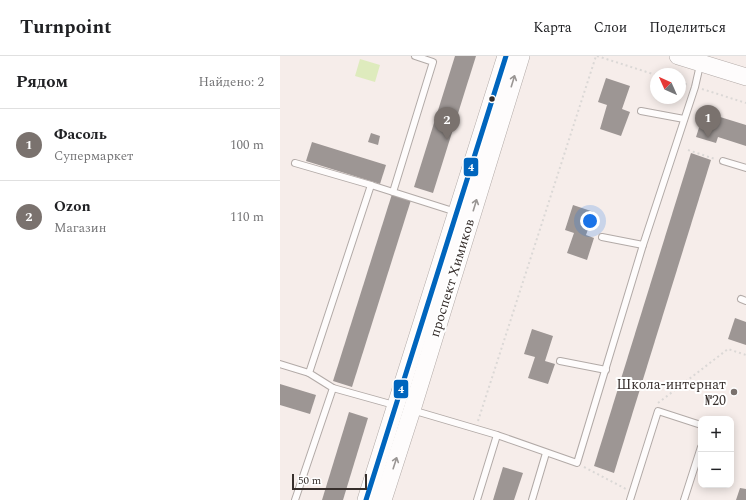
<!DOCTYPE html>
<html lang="ru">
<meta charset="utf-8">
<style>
:root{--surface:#fff;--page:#f6f6f6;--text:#202124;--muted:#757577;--line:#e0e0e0;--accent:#7a726e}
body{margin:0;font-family:Spectral,serif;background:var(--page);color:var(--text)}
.controls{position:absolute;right:12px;bottom:12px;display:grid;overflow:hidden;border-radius:8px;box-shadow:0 2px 10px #0003}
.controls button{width:36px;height:36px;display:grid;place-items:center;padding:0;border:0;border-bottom:1px solid var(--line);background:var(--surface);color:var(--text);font:20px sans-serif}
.compass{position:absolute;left:370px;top:12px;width:36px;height:36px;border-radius:50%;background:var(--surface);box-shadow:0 2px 10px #0003;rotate:315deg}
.scale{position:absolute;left:12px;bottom:10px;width:75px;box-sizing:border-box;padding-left:4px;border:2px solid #372f2c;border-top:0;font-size:11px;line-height:14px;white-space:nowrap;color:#372f2c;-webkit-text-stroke:3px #fff;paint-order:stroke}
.you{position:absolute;left:310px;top:165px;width:14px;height:14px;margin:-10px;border:3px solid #fff;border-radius:50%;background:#1a73e8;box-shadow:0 0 0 6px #1a73e833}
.badge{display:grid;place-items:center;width:26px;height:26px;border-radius:50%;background:var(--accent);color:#fff;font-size:13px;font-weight:700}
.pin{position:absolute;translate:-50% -33px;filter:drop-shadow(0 1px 2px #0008)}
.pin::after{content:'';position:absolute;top:21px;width:14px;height:12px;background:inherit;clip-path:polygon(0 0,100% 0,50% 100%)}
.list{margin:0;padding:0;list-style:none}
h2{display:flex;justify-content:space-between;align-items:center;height:52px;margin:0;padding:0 16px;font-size:17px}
h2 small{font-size:13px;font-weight:400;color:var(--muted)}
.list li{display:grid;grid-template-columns:26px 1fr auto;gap:12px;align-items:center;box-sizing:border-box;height:72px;padding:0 16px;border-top:1px solid var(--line)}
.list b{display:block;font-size:15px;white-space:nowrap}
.list p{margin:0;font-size:13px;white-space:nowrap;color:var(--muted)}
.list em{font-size:13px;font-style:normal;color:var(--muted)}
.map{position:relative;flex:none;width:466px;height:444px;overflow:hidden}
header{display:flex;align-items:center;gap:24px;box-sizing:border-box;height:56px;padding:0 20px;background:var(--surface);border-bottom:1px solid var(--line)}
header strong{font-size:19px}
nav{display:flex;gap:22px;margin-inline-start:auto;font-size:14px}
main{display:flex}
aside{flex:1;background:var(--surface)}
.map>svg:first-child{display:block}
</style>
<header>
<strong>Turnpoint</strong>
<nav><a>Карта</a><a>Слои</a><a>Поделиться</a></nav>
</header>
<main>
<aside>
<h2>Рядом<small>Найдено: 2</small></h2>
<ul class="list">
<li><span class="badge">1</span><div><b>Фасоль</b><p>Супермаркет</p></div><em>100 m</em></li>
<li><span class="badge">2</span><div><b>Ozon</b><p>Магазин</p></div><em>110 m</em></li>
</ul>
</aside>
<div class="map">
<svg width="466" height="444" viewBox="0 0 466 444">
<rect width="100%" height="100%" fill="#f6edea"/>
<path fill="#deebbd" d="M80,3L100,9L95,26L75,20Z"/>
<g fill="#9d9694">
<path d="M175,0H196L153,137L134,131Z"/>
<path d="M326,22L350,30L342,53L350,56L341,80L320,73L327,49L318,46Z"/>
<path d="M424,56L466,69V90L438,81L436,87L416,81Z"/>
<path d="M91,77L100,80L98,89L88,86Z"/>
<path d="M32,86L106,109L100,128L26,105Z"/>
<path d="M411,97L431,104L334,417L314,410Z"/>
<path d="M112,138L131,144L72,331L53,325Z"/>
<path d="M293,149L314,156L306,179L314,182L307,204L287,197L294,177L285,174Z"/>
<path d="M455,262L466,266V289L448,283Z"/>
<path d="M252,273L273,280L265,305L275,308L268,328L248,322L255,301L244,298Z"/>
<path d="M0,328L36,339L30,358L0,349Z"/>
<path d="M69,356L88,362L63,444H42Z"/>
<path d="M223,411L243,417L234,444H213Z"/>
<path d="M460,432L466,433V444H456Z"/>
</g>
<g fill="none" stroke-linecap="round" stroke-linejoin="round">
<g stroke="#b2aaa7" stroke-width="8">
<g id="lane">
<path d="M135,0L153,6L113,136L176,156"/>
<path d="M361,55L404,63"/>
<path d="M443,105L466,112"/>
<path d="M15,107L91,129"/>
<path d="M322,181L363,189"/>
<path d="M461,243L466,245"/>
<path d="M280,305L326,314"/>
<path d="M0,308L29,317"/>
<path d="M53,332L114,349"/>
<path d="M132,354L217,379L297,407L363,189L415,31L420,9"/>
<path d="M15,444L53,332L29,317L91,129L113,136"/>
<path d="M197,444L217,379"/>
<path d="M252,444L266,397"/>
<path d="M350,444L378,355L421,369"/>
<path d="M404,444L421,391"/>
</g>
</g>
<g stroke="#b2aaa7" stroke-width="18">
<g id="secondary">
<path d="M398,0L466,21"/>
<path d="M86,444L226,0"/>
<path d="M103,444L132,354L241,0"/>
</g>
</g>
<g stroke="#dbd8d6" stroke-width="2" stroke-dasharray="2 3" stroke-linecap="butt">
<path d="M317,0L376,19"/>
<path d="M400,26L408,29"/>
<path d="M422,33L466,47"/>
<path d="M408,94L435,103"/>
<path d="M378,347L448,293L466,299"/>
<path d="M198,365L316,0"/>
<path d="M304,411L346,433"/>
</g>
<use href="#lane" stroke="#fefcfc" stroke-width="6"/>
<use href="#secondary" stroke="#fefcfc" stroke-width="17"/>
<g stroke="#fff" stroke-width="8">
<path id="bus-1" d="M86,444L226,0"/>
</g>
<use href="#bus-1" stroke="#0065bd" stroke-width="5"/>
</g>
<defs><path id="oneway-shaft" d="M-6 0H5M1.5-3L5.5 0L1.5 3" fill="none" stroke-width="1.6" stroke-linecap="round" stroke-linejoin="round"/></defs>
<g stroke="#9a9694">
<use href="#oneway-shaft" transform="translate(233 25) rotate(-73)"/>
<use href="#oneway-shaft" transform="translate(195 149) rotate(-73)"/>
<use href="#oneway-shaft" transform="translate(115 407) rotate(-72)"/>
</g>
<circle fill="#372f2c" stroke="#fff" stroke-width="1.5" cx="212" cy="43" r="3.5"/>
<circle fill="#7a726e" stroke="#fff" stroke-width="1.5" cx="454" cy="336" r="4"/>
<g text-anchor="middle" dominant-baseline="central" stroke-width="4" stroke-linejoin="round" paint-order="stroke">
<g font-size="14" fill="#372f2c" stroke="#fff">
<text transform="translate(172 222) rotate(-73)">проспект Химиков</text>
</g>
<g font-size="14" fill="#372f2c" stroke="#fff" text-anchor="end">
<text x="446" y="328">Школа-интернат<tspan x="446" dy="16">№20</tspan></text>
</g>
</g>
<g stroke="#fff" stroke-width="1.5">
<rect x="183" y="101" width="16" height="20" rx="4" fill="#0065bd"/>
<rect x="113" y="323" width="16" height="20" rx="4" fill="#0065bd"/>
</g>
<g font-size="11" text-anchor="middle" font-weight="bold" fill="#fff">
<text x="191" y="115">4</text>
<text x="121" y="337">4</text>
</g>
</svg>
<div class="controls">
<button>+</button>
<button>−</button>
</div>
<svg class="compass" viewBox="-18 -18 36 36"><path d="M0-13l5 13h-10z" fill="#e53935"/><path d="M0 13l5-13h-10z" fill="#757577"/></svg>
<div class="scale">50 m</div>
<div class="you"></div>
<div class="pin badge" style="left:428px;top:82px">1</div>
<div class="pin badge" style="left:167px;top:84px">2</div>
</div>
</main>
